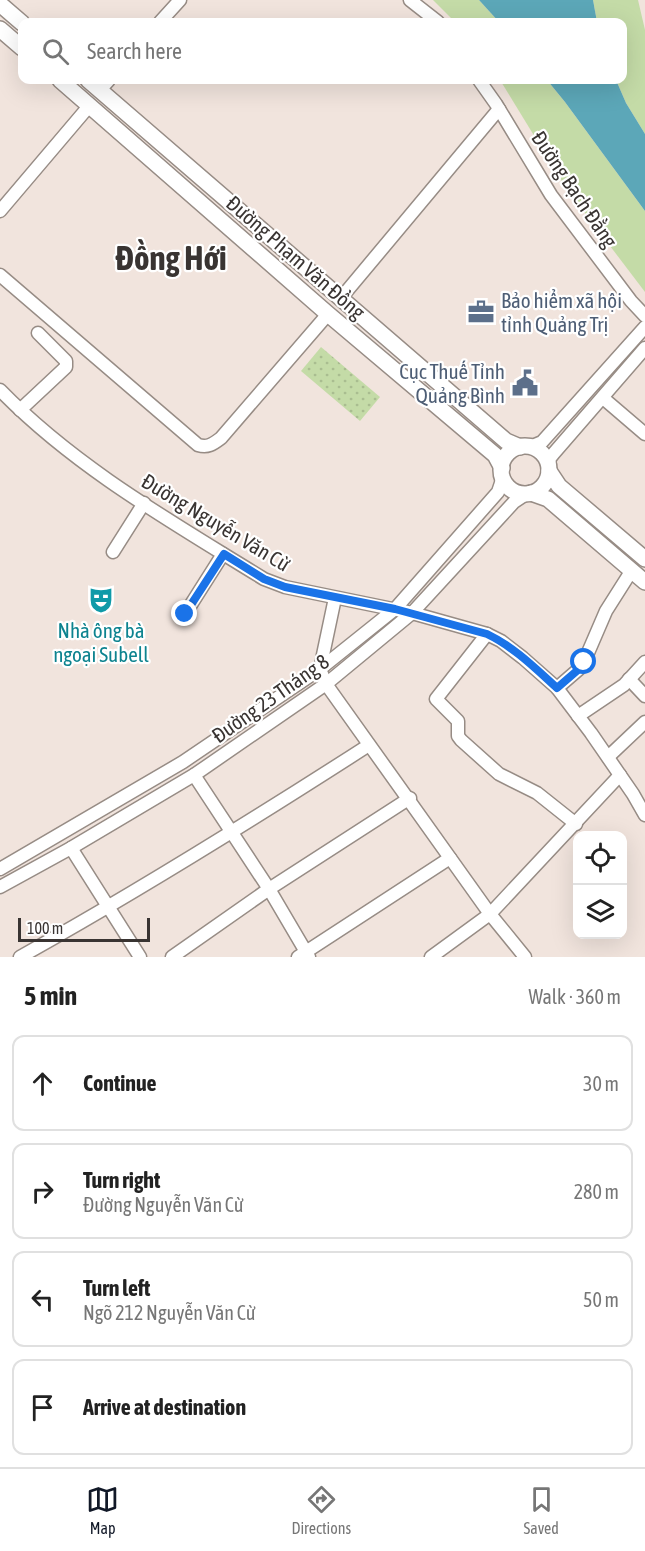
<!DOCTYPE html>
<meta charset="utf-8">
<style>
:root{--surface:#fff;--page:#f6f6f6;--text:#222;--muted:#767676;--line:#e0e0e0;--accent:#111827}
body{margin:0;font-family:"Asap Condensed",sans-serif;background:var(--page);color:var(--text)}
.controls{position:absolute;right:18px;bottom:18px;display:grid;overflow:hidden;border-radius:12px;box-shadow:0 6px 24px #0002}
.controls button{width:54px;height:54px;display:grid;place-items:center;padding:0;border:0;border-bottom:2px solid var(--line);background:var(--surface);color:var(--text);font:30px sans-serif}
.scale{position:absolute;left:18px;bottom:15px;width:132px;box-sizing:border-box;padding-left:6px;border:3px solid #393432;border-top:0;font-size:16px;line-height:21px;white-space:nowrap;color:#393432;-webkit-text-stroke:4px #fff;paint-order:stroke}
.stop{position:absolute;width:18px;height:18px;margin:-14px;border:4px solid #1a73e8;border-radius:50%;background:#fff}
.stop.end{background:#1a73e8;border-color:#fff;box-shadow:0 2px 6px #0008}
.list{margin:0;padding:0;list-style:none}
h2{display:flex;justify-content:space-between;align-items:center;height:78px;margin:0;padding:0 24px;font-size:26px}
h2 small{font-size:20px;font-weight:400;color:var(--muted)}
.list li{display:grid;grid-template-columns:39px 1fr auto;gap:18px;align-items:center;box-sizing:border-box;height:96px;margin:0 12px 12px;padding:0 12px;border:2px solid var(--line);border-radius:12px}
.list b{display:block;font-size:22px;white-space:nowrap}
.list p{margin:0;font-size:20px;white-space:nowrap;color:var(--muted)}
.list em{font-size:20px;font-style:normal;color:var(--muted)}
.icon{flex:none;width:33px;height:33px;fill:none;stroke:currentColor;stroke-width:2;stroke-linecap:round;stroke-linejoin:round}
.map{position:relative;flex:none;width:645px;height:957px;overflow:hidden}
.search{position:absolute;background:var(--surface);box-shadow:0 6px 24px #0002;left:18px;right:18px;top:18px;height:66px;display:flex;align-items:center;gap:15px;box-sizing:border-box;padding:0 21px;border-radius:12px;color:var(--muted);font-size:22px}
.sheet{height:510px;background:var(--surface)}
nav{display:flex;justify-content:space-around;align-items:center;box-sizing:border-box;height:84px;border-top:2px solid var(--line);background:var(--surface);font-size:16px;color:var(--muted)}
nav a{display:grid;justify-items:center;gap:3px}
nav .on{color:var(--accent)}
.map>svg:first-child{display:block}
</style>
<div class="map">
<svg width="645" height="957" viewBox="0 0 645 957">
<defs>
<pattern id="grass-dots" width="8" height="8" patternUnits="userSpaceOnUse" patternTransform="scale(1.5)"><rect width="8" height="8" fill="#c4dba7"/><path d="M2 2h.1M6 6h.1" fill="none" stroke="#a9bd90" stroke-width="1.8" stroke-linecap="round"/></pattern>
</defs>
<rect width="100%" height="100%" fill="#f1e4dd"/>
<path fill="url(#grass-dots)" d="M321,347L380,397L360,421L301,371Z"/>
<g fill="#c4dba7">
<path d="M433,0H479L499,22H455Z"/>
<path d="M593,0H638L645,30V134L626,103L616,80H622V22H597Z"/>
<path d="M500,80H547L565,102L645,211V292L566,188Z"/>
</g>
<g fill="#5ca7b8">
<path d="M479,0H593L597,22H499Z"/>
<path d="M547,80H616L626,103L645,134V211L565,102Z"/>
</g>
<g fill="none" stroke-linecap="round" stroke-linejoin="round">
<g stroke="#978c85" stroke-width="15">
<g id="minor">
<path d="M410,0L438,22"/>
<path d="M160,22L180,0"/>
<path d="M479,80L496,104L551,195L631,301L645,316"/>
<path d="M100,90L109,80"/>
<path d="M0,211L90,105"/>
<path d="M0,275L198,445C208,448 213,444 221,438L328,314"/>
<path d="M341,298L499,109"/>
<path d="M0,390C76,468 172,522 264,579L285,587L412,613L487,634L501,641L523,658L557,688L591,733L633,794L645,815"/>
<path d="M603,398L645,434"/>
<path d="M20,410L66,367V361L38,333"/>
<path d="M530,447L542,442L645,327"/>
<path d="M549,465L550,458L554,453L645,348"/>
<path d="M113,552L144,503"/>
<path d="M335,598L320,669L326,684L490,914L525,957"/>
<path d="M185,614L223,554"/>
<path d="M487,634L436,699L458,721V736L461,740L499,774L537,793L576,824"/>
<path d="M629,679L645,696"/>
<path d="M557,688L579,669L584,662L606,611L632,570"/>
<path d="M578,716L624,685L645,662"/>
<path d="M608,757L645,722"/>
<path d="M194,775L269,889L309,957"/>
<path d="M71,848L140,957"/>
<path d="M0,869L183,762L320,669L395,609L498,492L503,477"/>
<path d="M0,887L71,848L194,775L326,684L412,613L514,502L526,494"/>
<path d="M20,957C139,891 254,819 369,745"/>
<path d="M172,957L269,889L410,798"/>
<path d="M298,957L450,858"/>
<path d="M431,957L490,914L620,775"/>
</g>
</g>
<g stroke="#978c85" stroke-width="18">
<g id="major">
<path d="M0,4L22,23"/>
<path d="M0,29L22,48"/>
<path d="M60,80L328,314L495,455L502,468"/>
<path d="M88,80L506,441L520,447"/>
<circle cx="525" cy="470" r="24"/>
<path d="M549,471L559,486L645,559"/>
<path d="M531,493L548,499L645,582"/>
</g>
</g>
<use href="#minor" stroke="#fff" stroke-width="12"/>
<use href="#major" stroke="#fff" stroke-width="15"/>
</g>
<g fill="none" stroke-linecap="round" stroke-linejoin="round">
<path stroke="#1a73e8" stroke-width="8" d="M185,614L224,554L264,579L285,587L395,609L487,634C514,647 535,668 557,688L579,669L584,662"/>
</g>
<defs>
<g id="office-bare" transform="scale(2.07)"><path d="M-6-3h4V-5.5h4V-3h4V5H-6ZM-1-4.5V-3h2v-1.5ZM-6 0V1H6V0Z" fill="#5c6f8a" stroke="#fff" stroke-width="2.5" paint-order="stroke"/></g>
<g id="civic-bare" transform="scale(2.07)"><path d="M-.6-6.5H3V-4.5H.6V-3L4-1V1h2V6H-6V1h2V-1L-.6-3ZM-1.2 2.5V6h2.4V2.5Z" fill="#5c6f8a" stroke="#fff" stroke-width="2.5" paint-order="stroke"/></g>
<g id="theatre-bare" transform="scale(2.07)"><path d="M-5-5.5Q0-4 5-5.5V0Q5 5 0 6Q-5 5-5 0ZM-3.3-2.5H-1v1.5H-3.3ZM1-2.5H3.3v1.5H1ZM-2.8 1Q0 5.5 2.8 1Z" fill="#0f9aa8" stroke="#fff" stroke-width="2.5" paint-order="stroke"/></g>
</defs>
<g fill-rule="evenodd">
<use href="#office-bare" x="481" y="312"/>
<use href="#civic-bare" x="525" y="383"/>
<use href="#theatre-bare" x="101" y="600"/>
</g>
<g text-anchor="middle" dominant-baseline="central" stroke-width="4.5" stroke-linejoin="round" paint-order="stroke">
<g font-size="21" fill="#393432" stroke="#fff">
<text transform="translate(575 189) rotate(56)">Đường Bạch Đằng</text>
<text transform="translate(296 257) rotate(41)">Đường Phạm Văn Đồng</text>
<text transform="translate(216 522) rotate(31)">Đường Nguyễn Văn Cừ</text>
<text transform="translate(270 698) rotate(-35)">Đường 23 Tháng 8</text>
</g>
<g font-size="21" fill="#4e5e75" stroke="#fff" text-anchor="start">
<text x="501" y="300">Bảo hiểm xã hội<tspan x="501" dy="24">tỉnh Quảng Trị</tspan></text>
<text x="505" y="371" text-anchor="end">Cục Thuế Tỉnh<tspan x="505" dy="24">Quảng Bình</tspan></text>
</g>
<g font-size="21" fill="#0d838f" stroke="#fff">
<text x="101" y="630">Nhà ông bà<tspan x="101" dy="24">ngoại Subell</tspan></text>
</g>
<g font-size="33" font-weight="bold" fill="#393432" stroke="#fff">
<text x="171" y="258">Đồng Hới</text>
</g>
</g>
</svg>
<div class="controls">
<button><svg class="icon" aria-label="locate" viewBox="0 0 24 24"><circle cx="12" cy="12" r="6"/><path d="M12 2v4M12 18v4M2 12h4M18 12h4"/></svg></button>
<button><svg class="icon" aria-label="layers" viewBox="0 0 24 24"><path d="M12 4l9 5-9 5-9-5zM3 14l9 5 9-5"/></svg></button>
</div>
<div class="scale">100 m</div>
<div class="stop" style="left:584px;top:662px"></div>
<div class="stop end" style="left:185px;top:614px"></div>
<div class="search"><svg class="icon" aria-label="search" viewBox="0 0 24 24"><circle cx="10" cy="10" r="6"/><path d="M15 15l6 6"/></svg>Search here</div>
</div>
<section class="sheet">
<h2>5 min<small>Walk · 360 m</small></h2>
<ul class="list">
<li><svg class="icon" aria-label="ahead" viewBox="0 0 24 24"><path d="M12 20V5M6 11l6-6 6 6"/></svg><div><b>Continue</b></div><em>30 m</em></li>
<li><svg class="icon" aria-label="right" viewBox="0 0 24 24"><path d="M7 20v-9h11M14 6l5 5-5 5"/></svg><div><b>Turn right</b><p>Đường Nguyễn Văn Cừ</p></div><em>280 m</em></li>
<li><svg class="icon" aria-label="left" viewBox="0 0 24 24"><path d="M17 20v-9H6M10 6l-5 5 5 5"/></svg><div><b>Turn left</b><p>Ngõ 212 Nguyễn Văn Cừ</p></div><em>50 m</em></li>
<li><svg class="icon" aria-label="arrive" viewBox="0 0 24 24"><path d="M6 21V4h12l-3 4 3 4H6"/></svg><div><b>Arrive at destination</b></div></li>
</ul>
</section>
<nav>
<a class="on"><svg class="icon" aria-label="map" viewBox="0 0 24 24"><path d="M3 6l6-2 6 2 6-2v14l-6 2-6-2-6 2zM9 4v14M15 6v14"/></svg>Map</a>
<a><svg class="icon" aria-label="directions" viewBox="0 0 24 24"><path d="M12 3l9 9-9 9-9-9zM9 14v-3h6M13 9l2 2-2 2"/></svg>Directions</a>
<a><svg class="icon" aria-label="saved" viewBox="0 0 24 24"><path d="M7 4h10v16l-5-4-5 4z"/></svg>Saved</a>
</nav>
